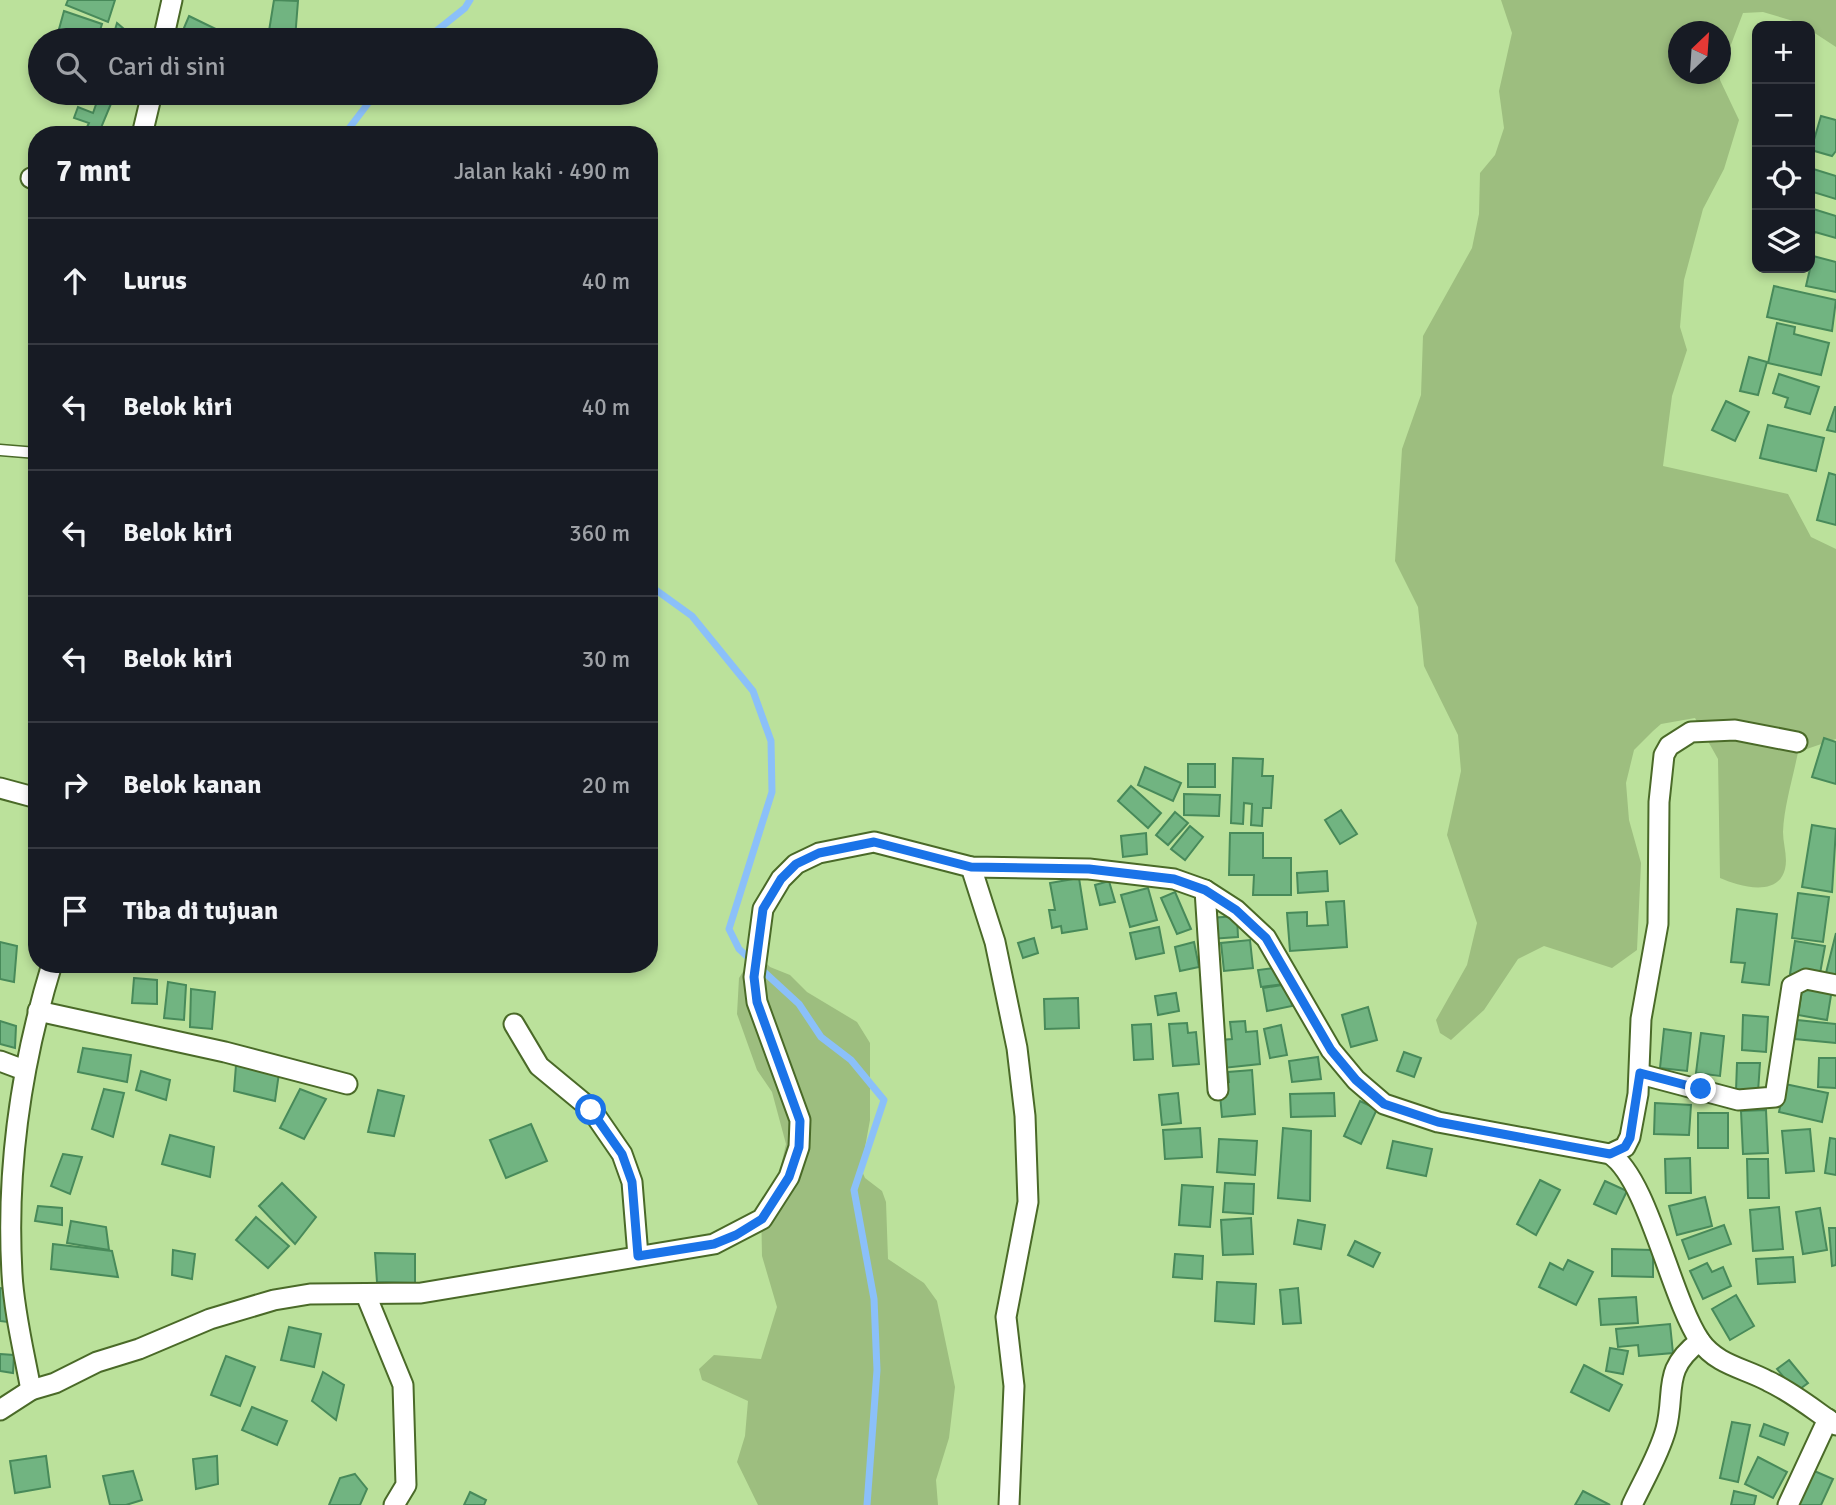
<!DOCTYPE html>
<html lang="id">
<meta charset="utf-8">
<style>
:root{--surface:#171b24;--page:#242831;--text:#f1f3f6;--muted:#9ea1a6;--line:#363941}
body{margin:0;font-family:Signika,sans-serif;background:var(--page);color:var(--text)}
.controls{position:absolute;right:21px;top:21px;display:grid;overflow:hidden;border-radius:14px;box-shadow:0 4px 10px #0003}
.controls button{width:63px;height:63px;display:grid;place-items:center;padding:0;border:0;border-bottom:2px solid var(--line);background:var(--surface);color:var(--text);font:35px sans-serif}
.compass{position:absolute;left:1668px;top:21px;width:63px;height:63px;border-radius:50%;background:var(--surface);box-shadow:0 4px 10px #0003;rotate:25deg}
.stop{position:absolute;width:21px;height:21px;margin:-16px;border:5px solid #1a73e8;border-radius:50%;background:#fff}
.stop.end{background:#1a73e8;border-color:#fff;box-shadow:0 2px 7px #0008}
.list{margin:0;padding:0;list-style:none}
h2{display:flex;justify-content:space-between;align-items:center;height:91px;margin:0;padding:0 28px;font-size:30px}
h2 small{font-size:23px;font-weight:400;color:var(--muted)}
.list li{display:grid;grid-template-columns:46px 1fr auto;gap:21px;align-items:center;box-sizing:border-box;height:126px;padding:0 28px;border-top:2px solid var(--line)}
.list b{display:block;font-size:26px;white-space:nowrap}
.list em{font-size:23px;font-style:normal;color:var(--muted)}
.icon{flex:none;width:38px;height:38px;fill:none;stroke:currentColor;stroke-width:2;stroke-linecap:round;stroke-linejoin:round}
.map{position:relative;flex:none;width:1836px;height:1505px;overflow:hidden}
.search{position:absolute;background:var(--surface);box-shadow:0 4px 10px #0003;left:28px;top:28px;width:630px;height:77px;display:flex;align-items:center;gap:18px;box-sizing:border-box;padding:0 24px;border-radius:38px;color:var(--muted);font-size:26px}
.panel{position:absolute;background:var(--surface);box-shadow:0 4px 10px #0003;left:28px;top:126px;width:630px;height:847px;border-radius:28px}
.map>svg:first-child{display:block}
</style>
<div class="map">
<svg width="1836" height="1505" viewBox="0 0 1836 1505">
<rect width="100%" height="100%" fill="#bbe19b"/>
<g fill="#9dbe7f">
<path d="M1501,0H1836V47L1810,30V26L1763,12L1743,13L1721,71L1720,32H1678V74H1720V80L1739,120L1724,169L1703,209L1684,280L1680,327L1687,350L1672,396L1663,466L1788,494L1811,537L1836,549V739L1798,752C1793,778 1784,806 1783,832C1783,844 1788,857 1785,869C1778,898 1738,886 1720,878L1718,759L1695,718L1661,724L1653,731L1634,750L1626,783L1629,820L1641,863L1637,950L1612,968L1544,946L1518,959L1484,1010L1451,1040L1440,1033L1436,1020L1467,965L1477,923L1447,835L1461,771L1458,735L1424,666L1418,607L1395,561L1402,449L1421,395L1423,336L1472,248L1479,214L1480,173L1495,155L1504,128L1499,91L1512,33Z"/>
<path d="M761,958L770,967L790,975L807,992L857,1022L870,1043V1120L861,1169L865,1178L882,1191L886,1202L888,1259L924,1283L937,1301L955,1387L949,1438L936,1480L938,1505H758L737,1462L745,1436L748,1401L702,1380L699,1369L714,1355L761,1359L777,1307L762,1256L761,1205L780,1170L786,1144L772,1092L757,1070L737,1014L739,978L751,959Z"/>
</g>
<g fill="none" stroke-linecap="round" stroke-linejoin="round">
<g stroke="#8bc0f9" stroke-width="7">
<path d="M425,40L465,8L470,0"/>
<path d="M344,135L376,93"/>
<path d="M649,585L692,616L753,691L771,741L772,792L729,929L739,949L799,1004L821,1037L851,1060L884,1100L854,1190L874,1299L877,1370L867,1505"/>
</g>
</g>
<g fill="#71b481" stroke="#488a5a" stroke-width="2">
<path d="M68,0H115L108,22L66,5Z"/>
<path d="M274,0L298,1L295,39L269,31Z"/>
<path d="M64,11L102,24L97,40H56Z"/>
<path d="M189,16L224,33L221,40H194L181,35Z"/>
<path d="M117,23L131,35L130,40H112Z"/>
<path d="M100,93L113,99L98,135H83L89,123L74,118L78,107L93,113Z"/>
<path d="M1821,116L1836,120V151L1832,156L1811,150Z"/>
<path d="M1810,168L1836,176V199L1810,191Z"/>
<path d="M1810,208L1836,216V238L1815,232L1810,245Z"/>
<path d="M1813,256L1836,262V292L1806,286Z"/>
<path d="M1774,286L1836,300L1832,331L1767,317Z"/>
<path d="M1777,323L1795,327L1794,334L1829,343L1821,375L1768,363Z"/>
<path d="M1749,357L1767,362L1758,395L1740,391Z"/>
<path d="M1779,374L1819,387L1810,414L1785,407L1788,398L1773,393Z"/>
<path d="M1726,401L1749,412L1735,441L1712,430Z"/>
<path d="M1835,407H1836V432L1827,430Z"/>
<path d="M1768,425L1824,438L1816,471L1760,458Z"/>
<path d="M1829,473L1836,475V525L1817,520Z"/>
<path d="M1824,738L1836,742V784L1812,777Z"/>
<path d="M1233,758L1263,759L1262,776H1273L1271,808H1263L1262,826L1251,825L1252,804L1244,803L1243,824L1231,823Z"/>
<rect x="1188" y="764" width="27" height="23"/>
<path d="M1145,767L1181,783L1173,801L1138,785Z"/>
<path d="M1131,786L1161,813L1148,828L1118,801Z"/>
<path d="M1184,794L1220,795L1219,816L1184,815Z"/>
<path d="M1341,810L1357,834L1340,844L1325,820Z"/>
<path d="M1175,812L1188,823L1168,845L1156,835Z"/>
<path d="M1812,825L1836,829L1832,892L1802,887Z"/>
<path d="M1190,826L1203,837L1185,860L1171,849Z"/>
<path d="M1146,833L1147,854L1123,857L1121,836Z"/>
<path d="M1230,833H1263V858H1291V895H1253L1254,875H1229Z"/>
<path d="M1327,871L1328,891L1298,893L1297,873Z"/>
<path d="M1079,878L1087,929L1062,933L1061,926L1052,928L1049,910H1055L1050,883Z"/>
<path d="M1109,881L1115,902L1100,905L1095,885Z"/>
<path d="M1148,888L1157,920L1130,927L1121,895Z"/>
<path d="M1175,892L1191,929L1177,934L1161,898Z"/>
<path d="M1798,893L1829,897L1823,942L1792,938Z"/>
<path d="M1344,901L1347,947L1290,951L1287,913L1307,912V926L1328,925L1326,902Z"/>
<path d="M1737,909L1777,914L1769,985L1742,982L1745,963L1731,962Z"/>
<path d="M1237,916L1238,937L1210,939L1209,918Z"/>
<path d="M1159,927L1164,953L1136,959L1130,933Z"/>
<path d="M1836,933V979L1825,977Z"/>
<path d="M1034,938L1038,953L1023,958L1018,943Z"/>
<path d="M1250,940L1253,968L1224,971L1221,943Z"/>
<path d="M1795,941L1825,946L1819,979L1790,974Z"/>
<path d="M0,942L17,946L14,982L0,979Z"/>
<path d="M1194,942L1199,967L1180,971L1175,947Z"/>
<path d="M1282,967L1285,984L1261,987L1258,970Z"/>
<path d="M134,978L157,980V1004L132,1003Z"/>
<path d="M168,982L186,985L184,1020L164,1018Z"/>
<path d="M1288,984L1292,1006L1267,1011L1263,988Z"/>
<path d="M1803,984L1832,989L1827,1020L1798,1015Z"/>
<path d="M191,989L215,992L212,1029L190,1027Z"/>
<path d="M1176,993L1179,1011L1158,1015L1155,996Z"/>
<path d="M1078,998L1079,1028L1045,1029L1044,999Z"/>
<path d="M1368,1007L1377,1040L1351,1047L1342,1015Z"/>
<path d="M1743,1015L1768,1017L1766,1052L1742,1050Z"/>
<path d="M1797,1020L1836,1024V1043L1795,1039Z"/>
<path d="M0,1021L16,1026L15,1048L0,1044Z"/>
<path d="M1245,1021L1246,1032L1257,1031L1260,1064L1223,1068L1220,1040L1232,1039L1230,1022Z"/>
<path d="M1187,1023L1188,1033L1196,1032L1199,1064L1173,1066L1169,1024Z"/>
<path d="M1151,1024L1153,1059L1134,1060L1132,1025Z"/>
<path d="M1281,1025L1287,1055L1270,1058L1264,1029Z"/>
<path d="M1664,1029L1691,1033L1687,1071L1660,1068Z"/>
<path d="M1701,1033L1724,1036L1720,1076L1696,1073Z"/>
<path d="M83,1048L131,1055L127,1082L78,1072Z"/>
<path d="M1404,1052L1421,1058L1414,1077L1397,1071Z"/>
<path d="M1318,1057L1321,1079L1292,1082L1289,1061Z"/>
<path d="M1819,1058H1836V1088L1818,1087Z"/>
<path d="M1737,1063H1760L1758,1092L1736,1091Z"/>
<path d="M236,1065L279,1073L275,1101L234,1091Z"/>
<path d="M1252,1070L1255,1114L1222,1117L1219,1083L1229,1082L1228,1072Z"/>
<path d="M141,1071L170,1080L166,1100L136,1090Z"/>
<path d="M1785,1084L1828,1093L1822,1122L1779,1112Z"/>
<path d="M104,1089L124,1093L113,1137L92,1129Z"/>
<path d="M300,1089L326,1099L304,1139L280,1128Z"/>
<path d="M378,1090L404,1096L394,1136L368,1132Z"/>
<path d="M1178,1093L1181,1123L1162,1125L1159,1095Z"/>
<path d="M1334,1093L1335,1116L1291,1117L1290,1094Z"/>
<path d="M1360,1101L1377,1109L1361,1144L1344,1136Z"/>
<path d="M1655,1103L1691,1105L1689,1135L1654,1134Z"/>
<path d="M1766,1110L1768,1153L1743,1154L1741,1111Z"/>
<rect x="1698" y="1113" width="30" height="35"/>
<path d="M531,1124L547,1161L506,1178L490,1140Z"/>
<path d="M1200,1128L1202,1157L1165,1159L1163,1130Z"/>
<path d="M1283,1128L1311,1131L1310,1201L1278,1198Z"/>
<path d="M1810,1129L1814,1171L1786,1173L1782,1131Z"/>
<path d="M170,1135L214,1147L210,1177L162,1164Z"/>
<path d="M1830,1138L1836,1139V1175L1825,1173Z"/>
<path d="M1219,1139L1257,1141L1255,1175L1217,1172Z"/>
<path d="M1393,1141L1432,1149L1426,1176L1387,1168Z"/>
<path d="M63,1154L82,1157L70,1194L51,1186Z"/>
<path d="M1690,1158L1691,1193H1666L1665,1159Z"/>
<path d="M1747,1159H1768L1769,1198H1748Z"/>
<path d="M1540,1180L1560,1190L1536,1235L1517,1224Z"/>
<path d="M1605,1181L1627,1191L1616,1214L1594,1204Z"/>
<path d="M282,1183L316,1217L295,1244L259,1206Z"/>
<path d="M1225,1183L1254,1184L1253,1214L1223,1212Z"/>
<path d="M1182,1185L1213,1187L1210,1227L1179,1225Z"/>
<path d="M1705,1197L1712,1226L1677,1235L1669,1206Z"/>
<path d="M38,1206L62,1208V1225L35,1221Z"/>
<path d="M1779,1207L1783,1249L1753,1251L1750,1210Z"/>
<path d="M1820,1208L1827,1250L1803,1254L1796,1212Z"/>
<path d="M256,1217L289,1246L268,1268L236,1240Z"/>
<path d="M1251,1218L1253,1254L1223,1255L1221,1220Z"/>
<path d="M1298,1220L1325,1225L1321,1249L1294,1244Z"/>
<path d="M71,1221L106,1227L109,1250L67,1243Z"/>
<path d="M1724,1225L1731,1244L1689,1259L1682,1240Z"/>
<path d="M1829,1228H1836V1265L1832,1266Z"/>
<path d="M1355,1241L1380,1253L1373,1267L1348,1255Z"/>
<path d="M53,1244L112,1251L118,1277L51,1269Z"/>
<path d="M1612,1249L1653,1250V1277L1612,1276Z"/>
<path d="M173,1250L195,1254L192,1279L172,1275Z"/>
<path d="M375,1253L415,1254V1283L377,1282Z"/>
<path d="M1175,1254L1203,1256L1202,1279L1173,1277Z"/>
<path d="M1793,1257L1795,1282L1758,1284L1756,1259Z"/>
<path d="M1568,1260L1593,1272L1576,1305L1539,1287L1550,1263L1563,1270Z"/>
<path d="M1707,1263L1712,1272L1723,1267L1731,1286L1703,1299L1690,1271Z"/>
<path d="M1217,1282L1256,1284L1254,1324L1215,1321Z"/>
<path d="M0,1288L11,1290L8,1322L0,1321Z"/>
<path d="M1298,1288L1301,1323L1283,1324L1280,1290Z"/>
<path d="M1736,1295L1754,1326L1730,1340L1712,1309Z"/>
<path d="M1636,1297L1638,1323L1601,1325L1599,1299Z"/>
<path d="M1670,1324L1673,1353L1639,1356L1638,1345L1618,1347L1616,1329Z"/>
<path d="M289,1327L321,1334L314,1367L281,1360Z"/>
<path d="M1610,1348L1628,1351L1623,1374L1606,1371Z"/>
<path d="M0,1354L14,1355L13,1373L0,1371Z"/>
<path d="M226,1356L255,1367L240,1406L211,1395Z"/>
<path d="M1789,1360L1808,1383L1796,1392L1777,1369Z"/>
<path d="M1584,1365L1622,1385L1609,1411L1571,1392Z"/>
<path d="M323,1372L344,1385L336,1420L312,1401Z"/>
<path d="M252,1407L287,1421L277,1445L242,1430Z"/>
<path d="M1732,1422L1750,1425L1738,1482L1720,1478Z"/>
<path d="M1764,1424L1788,1433L1784,1445L1760,1436Z"/>
<path d="M46,1456L50,1487L15,1493L10,1461Z"/>
<path d="M217,1456L218,1484L196,1489L193,1459Z"/>
<path d="M1758,1457L1787,1472L1773,1498L1745,1484Z"/>
<path d="M1812,1470L1833,1479L1821,1505H1800L1797,1504Z"/>
<path d="M133,1471L142,1500L126,1505H110L103,1476Z"/>
<path d="M355,1474L367,1489L360,1505H329L340,1478Z"/>
<path d="M1583,1491L1610,1505H1575Z"/>
<path d="M1734,1491L1756,1496L1754,1505H1731Z"/>
<path d="M470,1492L486,1500L484,1505H464Z"/>
</g>
<g fill="none" stroke-linecap="round" stroke-linejoin="round">
<g stroke="#4a6a28" stroke-width="13">
<path id="lane" d="M0,450L37,453"/>
</g>
<g stroke="#4a6a28" stroke-width="23">
<g id="street">
<path d="M163,40L172,0"/>
<path d="M142,135L152,93"/>
<path d="M31,178L37,180"/>
<path d="M0,788L37,798"/>
<path d="M971,867L995,942L1017,1048L1025,1116L1028,1202L1006,1317L1014,1386L1009,1505"/>
<path d="M1205,890L1218,1090"/>
<path d="M38,1011L225,1052L347,1084"/>
<path d="M514,1024L539,1066L591,1109L622,1154L632,1182L638,1256"/>
<path d="M0,1061L24,1070"/>
<path d="M1640,1074L1738,1100L1775,1097L1792,986L1806,979L1836,985"/>
<path d="M1610,1154L1625,1147L1630,1137L1638,1094L1641,1019L1658,924L1659,802L1664,755L1669,746L1691,732L1735,730L1797,742"/>
<path d="M366,1295L403,1385L406,1485L394,1505"/>
<path d="M31,1390C24,1352 14,1312 12,1274C6,1169 21,1065 52,964"/>
<path d="M0,1410L31,1390L55,1383L97,1362L139,1349L210,1319L274,1300L310,1294L421,1293L714,1244L762,1219L789,1177L799,1147L800,1120L757,1002L754,977L763,909L781,879L796,864L819,853L874,842L971,867L1089,869L1174,879L1205,890L1236,910L1266,938L1331,1050L1356,1080L1384,1104L1438,1122L1610,1154C1648,1179 1670,1296 1700,1341C1717,1365 1744,1368 1768,1381C1792,1392 1814,1410 1836,1425"/>
<path d="M1632,1505C1643,1481 1659,1455 1666,1429C1676,1391 1661,1370 1700,1341"/>
<path d="M1788,1505L1828,1419"/>
</g>
</g>
<use href="#lane" stroke="#fff" stroke-width="10"/>
<use href="#street" stroke="#fff" stroke-width="19"/>
</g>
<g fill="none" stroke-linecap="round" stroke-linejoin="round">
<path stroke="#1a73e8" stroke-width="9" d="M591,1110L622,1154L632,1182L638,1256L714,1244L736,1235L762,1219L789,1177L799,1147L800,1121L757,1002L754,977L763,909L781,879L796,864L819,853L874,842L971,867L1089,869L1174,879L1205,890L1236,910L1266,938L1331,1050L1356,1080L1384,1104L1438,1122L1610,1154L1625,1147L1630,1138L1640,1073L1701,1089"/>
</g>
</svg>
<div class="controls">
<button>+</button>
<button>−</button>
<button><svg class="icon" aria-label="locate" viewBox="0 0 24 24"><circle cx="12" cy="12" r="6"/><path d="M12 2v4M12 18v4M2 12h4M18 12h4"/></svg></button>
<button><svg class="icon" aria-label="layers" viewBox="0 0 24 24"><path d="M12 4l9 5-9 5-9-5zM3 14l9 5 9-5"/></svg></button>
</div>
<svg class="compass" viewBox="-18 -18 36 36"><path d="M0-13l5 13h-10z" fill="#e53935"/><path d="M0 13l5-13h-10z" fill="#9ea1a6"/></svg>
<div class="stop" style="left:591px;top:1110px"></div>
<div class="stop end" style="left:1701px;top:1089px"></div>
<div class="search"><svg class="icon" aria-label="search" viewBox="0 0 24 24"><circle cx="10" cy="10" r="6"/><path d="M15 15l6 6"/></svg>Cari di sini</div>
<section class="panel">
<h2>7 mnt<small>Jalan kaki · 490 m</small></h2>
<ul class="list">
<li><svg class="icon" aria-label="ahead" viewBox="0 0 24 24"><path d="M12 20V5M6 11l6-6 6 6"/></svg><div><b>Lurus</b></div><em>40 m</em></li>
<li><svg class="icon" aria-label="left" viewBox="0 0 24 24"><path d="M17 20v-9H6M10 6l-5 5 5 5"/></svg><div><b>Belok kiri</b></div><em>40 m</em></li>
<li><svg class="icon" aria-label="left" viewBox="0 0 24 24"><path d="M17 20v-9H6M10 6l-5 5 5 5"/></svg><div><b>Belok kiri</b></div><em>360 m</em></li>
<li><svg class="icon" aria-label="left" viewBox="0 0 24 24"><path d="M17 20v-9H6M10 6l-5 5 5 5"/></svg><div><b>Belok kiri</b></div><em>30 m</em></li>
<li><svg class="icon" aria-label="right" viewBox="0 0 24 24"><path d="M7 20v-9h11M14 6l5 5-5 5"/></svg><div><b>Belok kanan</b></div><em>20 m</em></li>
<li><svg class="icon" aria-label="arrive" viewBox="0 0 24 24"><path d="M6 21V4h12l-3 4 3 4H6"/></svg><div><b>Tiba di tujuan</b></div></li>
</ul>
</section>
</div>
